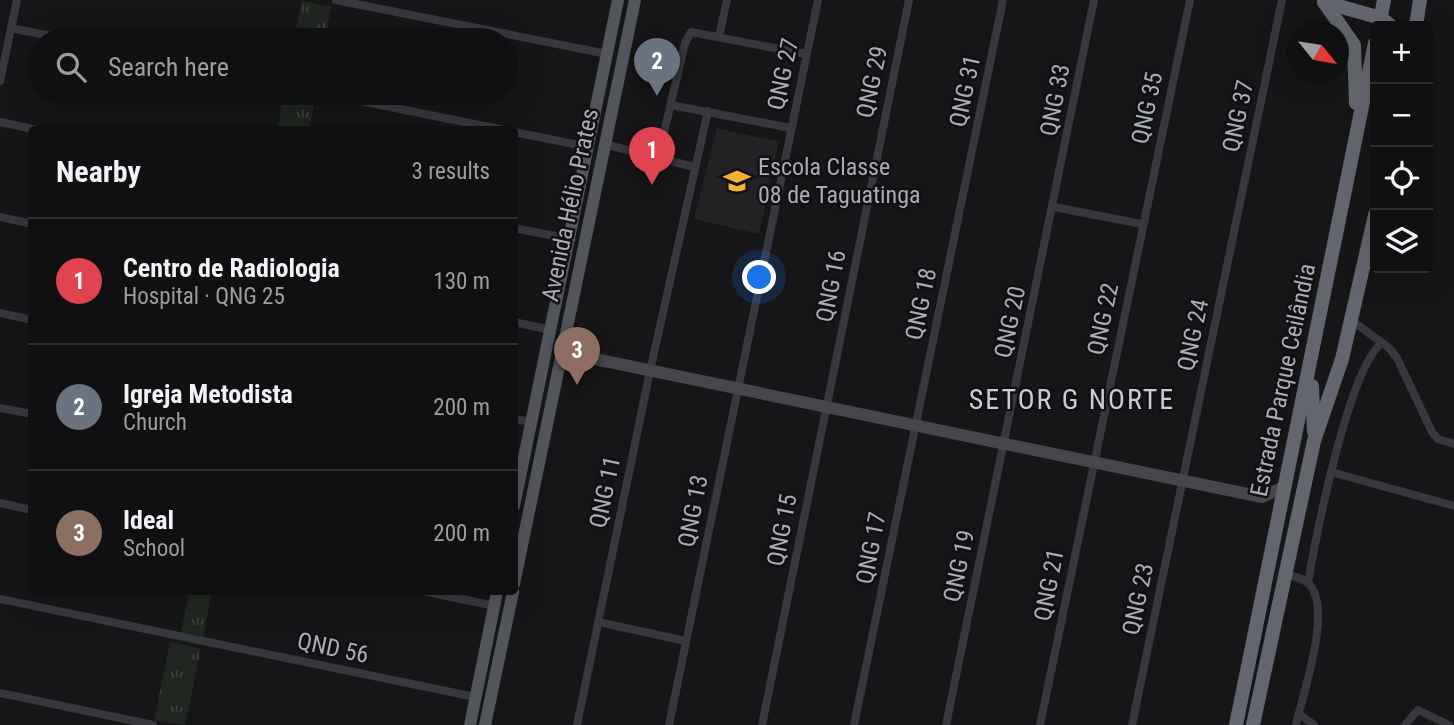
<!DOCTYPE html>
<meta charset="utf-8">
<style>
:root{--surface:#101012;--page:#19191b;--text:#f1f3f6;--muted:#9c9d9f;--line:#303032;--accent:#f2b134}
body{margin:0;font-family:"Roboto Condensed",sans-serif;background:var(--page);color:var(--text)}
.controls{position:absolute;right:21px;top:21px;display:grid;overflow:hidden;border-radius:7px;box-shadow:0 7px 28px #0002}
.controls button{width:63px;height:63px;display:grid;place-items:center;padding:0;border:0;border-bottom:2px solid var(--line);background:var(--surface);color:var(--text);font:35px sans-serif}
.compass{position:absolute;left:1286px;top:21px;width:63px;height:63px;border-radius:50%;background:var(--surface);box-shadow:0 7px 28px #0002;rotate:120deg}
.you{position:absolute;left:760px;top:278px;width:24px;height:24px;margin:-18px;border:5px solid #fff;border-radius:50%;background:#1a73e8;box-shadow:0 0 0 10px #1a73e833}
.badge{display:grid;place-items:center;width:46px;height:46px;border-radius:50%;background:var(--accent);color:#fff;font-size:23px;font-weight:700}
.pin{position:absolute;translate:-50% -58px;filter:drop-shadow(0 2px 4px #0008)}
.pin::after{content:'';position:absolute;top:37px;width:24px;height:21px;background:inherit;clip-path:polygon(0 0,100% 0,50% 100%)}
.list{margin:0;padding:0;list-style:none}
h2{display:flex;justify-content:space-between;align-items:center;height:91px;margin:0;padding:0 28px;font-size:30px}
h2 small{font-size:23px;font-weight:400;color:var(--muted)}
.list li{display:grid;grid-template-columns:46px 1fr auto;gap:21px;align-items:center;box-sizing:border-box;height:126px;padding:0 28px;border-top:2px solid var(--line)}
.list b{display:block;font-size:26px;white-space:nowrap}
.list p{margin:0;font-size:23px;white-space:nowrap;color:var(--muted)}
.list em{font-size:23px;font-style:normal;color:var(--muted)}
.icon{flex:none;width:38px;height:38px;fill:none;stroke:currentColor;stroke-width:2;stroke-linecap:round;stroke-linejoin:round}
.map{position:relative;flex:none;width:1454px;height:725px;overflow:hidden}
.search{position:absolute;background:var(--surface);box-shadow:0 7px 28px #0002;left:28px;top:28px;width:490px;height:77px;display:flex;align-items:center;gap:18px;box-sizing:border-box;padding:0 24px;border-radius:38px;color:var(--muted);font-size:26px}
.panel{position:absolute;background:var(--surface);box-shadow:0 7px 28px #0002;left:28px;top:126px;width:490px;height:469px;border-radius:7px}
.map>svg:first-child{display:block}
</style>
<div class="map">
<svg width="1454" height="725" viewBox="0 0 1454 725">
<defs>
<pattern id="grass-tufts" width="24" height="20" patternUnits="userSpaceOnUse" patternTransform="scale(1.75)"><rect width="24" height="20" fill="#1e261f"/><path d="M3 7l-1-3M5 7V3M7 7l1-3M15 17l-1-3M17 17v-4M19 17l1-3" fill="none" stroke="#3c433d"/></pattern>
</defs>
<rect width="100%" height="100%" fill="#161618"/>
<path fill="#222225" d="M717,128L779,142L759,234L694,219Z"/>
<g fill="url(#grass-tufts)">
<path d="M302,1L331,7L325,40H294Z"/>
<path d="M285,93L316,96L309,129H277Z"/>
<path d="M189,592H212L203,636L181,632Z"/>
<path d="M170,642L201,649L185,725L154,721Z"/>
</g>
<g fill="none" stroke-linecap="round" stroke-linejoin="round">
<g stroke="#37383d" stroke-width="8">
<path d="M336,0L607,54"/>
<path d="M11,28L71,40"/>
<path d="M719,36L727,0"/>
<path d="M0,81L17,0"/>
<path d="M321,93L504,130"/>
<path d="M671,105L791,128"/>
<path d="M0,122L37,130"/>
<path d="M514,132L589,147"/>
<path d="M604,144L694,167"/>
<path d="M658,158L685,43L691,32L806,54"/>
<path d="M1054,207L1142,224"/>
<path d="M0,217L32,224"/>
<path d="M514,228L570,239"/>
<path d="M0,313L32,320"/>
<path d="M1351,320L1389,348L1397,358L1432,432L1438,439L1454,444"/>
<path d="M514,322L551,330"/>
<path d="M0,408L32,414"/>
<path d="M514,419L532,422"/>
<path d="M1331,472L1454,506"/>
<path d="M0,503L32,510"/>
<path d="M1285,574C1294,577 1304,578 1310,585C1332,611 1303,693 1296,725"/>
<path d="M1308,582C1316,536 1349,367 1382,343"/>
<path d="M427,592L495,606"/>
<path d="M0,599L475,697"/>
<path d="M598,622L686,641"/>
<path d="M0,693L153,725"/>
<path d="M1299,714L1314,725"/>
<path d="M577,725L650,371L708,111"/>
<path d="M669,725L818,0"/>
<path d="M762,725L909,0"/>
<path d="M854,725L1003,0"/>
<path d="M946,725L1094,0"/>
<path d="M1040,725L1190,0"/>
<path d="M1132,725L1282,0"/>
<path d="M1405,725L1418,710L1449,725"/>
</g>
<path stroke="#45474d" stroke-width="12" d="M561,352L1262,497L1284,487"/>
<g stroke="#53555c" stroke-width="12">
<path d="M514,506L618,0"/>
<path d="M514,584L635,0"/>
<path d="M470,725L497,592"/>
<path d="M485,725L513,592"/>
</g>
<g stroke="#63666e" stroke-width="14">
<path d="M1324,2L1354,45L1356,103"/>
<path d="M1324,2L1381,18L1391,26"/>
<path d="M1379,26L1384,0"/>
<path d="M1416,26L1420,0"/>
<path d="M1312,386L1314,432"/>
<path d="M1236,725L1375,43"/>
<path d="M1253,725L1314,441L1342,359L1375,215"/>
</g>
</g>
<defs>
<g id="school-bare" transform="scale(2.1)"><path d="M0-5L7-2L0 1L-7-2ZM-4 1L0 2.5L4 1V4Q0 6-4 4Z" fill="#f2b134" stroke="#111113" stroke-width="2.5" paint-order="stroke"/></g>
</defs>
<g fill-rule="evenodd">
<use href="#school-bare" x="737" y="181"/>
</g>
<g text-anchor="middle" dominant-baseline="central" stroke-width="5" stroke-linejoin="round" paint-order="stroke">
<g font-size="24" fill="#a8adb8" stroke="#111113">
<text transform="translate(783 74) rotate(-78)">QNG 27</text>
<text transform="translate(872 82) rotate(-78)">QNG 29</text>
<text transform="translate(965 91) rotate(-78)">QNG 31</text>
<text transform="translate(1055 100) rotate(-79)">QNG 33</text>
<text transform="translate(1147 108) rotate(-78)">QNG 35</text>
<text transform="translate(1238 116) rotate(-78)">QNG 37</text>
<text transform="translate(570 205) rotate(-78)">Avenida Hélio Prates</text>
<text transform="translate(831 286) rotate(-79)">QNG 16</text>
<text transform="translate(921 304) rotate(-78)">QNG 18</text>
<text transform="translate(1103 319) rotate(-78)">QNG 22</text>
<text transform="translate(1010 322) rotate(-78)">QNG 20</text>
<text transform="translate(1193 335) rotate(-78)">QNG 24</text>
<text transform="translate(1283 380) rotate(-78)">Estrada Parque Ceilândia</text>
<text transform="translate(605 492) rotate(-78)">QNG 11</text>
<text transform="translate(693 511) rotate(-79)">QNG 13</text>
<text transform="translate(782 530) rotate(-79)">QNG 15</text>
<text transform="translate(871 548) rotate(-79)">QNG 17</text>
<text transform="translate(959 566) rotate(-78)">QNG 19</text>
<text transform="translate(1049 585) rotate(-79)">QNG 21</text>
<text transform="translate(1138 599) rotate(-78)">QNG 23</text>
<text transform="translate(333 648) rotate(12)">QND 56</text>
</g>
<g font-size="24" fill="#a8adb8" stroke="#111113" text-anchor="start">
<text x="758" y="167">Escola Classe<tspan x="758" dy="28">08 de Taguatinga</tspan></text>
</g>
<g font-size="28" letter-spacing="2" fill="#c9ccd4" stroke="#111113">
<text x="1072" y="399">SETOR G NORTE</text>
</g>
</g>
</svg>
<div class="controls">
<button>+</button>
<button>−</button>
<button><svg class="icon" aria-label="locate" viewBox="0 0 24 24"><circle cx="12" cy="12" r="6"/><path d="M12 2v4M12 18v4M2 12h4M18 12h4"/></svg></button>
<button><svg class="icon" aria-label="layers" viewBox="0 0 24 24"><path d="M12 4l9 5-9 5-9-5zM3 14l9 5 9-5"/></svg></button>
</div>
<svg class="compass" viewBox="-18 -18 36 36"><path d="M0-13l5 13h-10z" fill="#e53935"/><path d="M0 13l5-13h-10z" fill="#9c9d9f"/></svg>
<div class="you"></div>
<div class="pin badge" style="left:652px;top:185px;background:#e0444e">1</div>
<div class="pin badge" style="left:657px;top:96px;background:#6b7280">2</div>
<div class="pin badge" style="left:577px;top:385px;background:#8d6e63">3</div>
<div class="search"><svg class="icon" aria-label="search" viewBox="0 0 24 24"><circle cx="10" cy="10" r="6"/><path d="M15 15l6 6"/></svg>Search here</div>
<section class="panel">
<h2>Nearby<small>3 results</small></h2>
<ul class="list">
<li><span class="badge" style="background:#e0444e">1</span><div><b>Centro de Radiologia</b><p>Hospital · QNG 25</p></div><em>130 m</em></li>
<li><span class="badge" style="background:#6b7280">2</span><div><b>Igreja Metodista</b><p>Church</p></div><em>200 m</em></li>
<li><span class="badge" style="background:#8d6e63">3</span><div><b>Ideal</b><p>School</p></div><em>200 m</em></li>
</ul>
</section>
</div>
